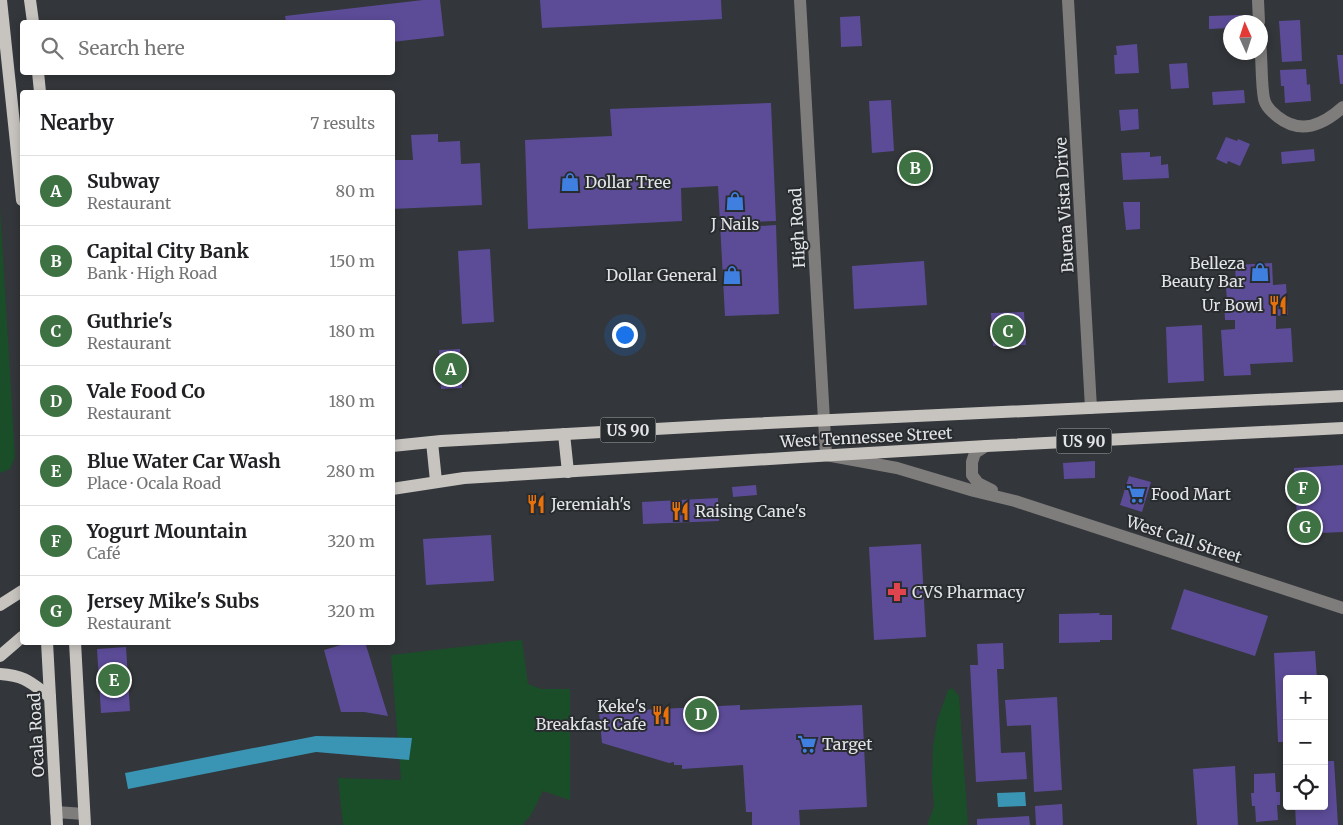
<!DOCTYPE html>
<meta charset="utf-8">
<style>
:root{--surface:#fff;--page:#f2f2f2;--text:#202124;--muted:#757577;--line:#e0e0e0;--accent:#3e7243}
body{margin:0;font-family:Merriweather,serif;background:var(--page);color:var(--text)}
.controls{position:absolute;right:15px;bottom:15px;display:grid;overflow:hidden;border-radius:5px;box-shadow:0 2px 8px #0003}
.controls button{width:45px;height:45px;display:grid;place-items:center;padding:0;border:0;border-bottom:1px solid var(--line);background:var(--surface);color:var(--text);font:25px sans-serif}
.compass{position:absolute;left:1223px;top:15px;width:45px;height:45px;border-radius:50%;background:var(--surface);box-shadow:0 2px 8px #0003;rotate:357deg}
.you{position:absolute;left:624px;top:334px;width:18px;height:18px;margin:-12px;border:4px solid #fff;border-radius:50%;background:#1a73e8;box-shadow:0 0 0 8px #1a73e833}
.badge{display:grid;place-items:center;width:32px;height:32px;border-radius:50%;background:var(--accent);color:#fff;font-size:16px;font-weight:700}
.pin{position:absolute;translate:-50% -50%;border:2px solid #fff;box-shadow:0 1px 5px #0006}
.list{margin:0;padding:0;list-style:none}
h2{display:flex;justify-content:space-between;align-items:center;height:65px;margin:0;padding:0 20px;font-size:21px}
h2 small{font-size:16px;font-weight:400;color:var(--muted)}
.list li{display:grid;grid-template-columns:32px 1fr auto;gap:15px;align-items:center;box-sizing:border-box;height:70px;padding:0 20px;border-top:1px solid var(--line)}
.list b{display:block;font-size:19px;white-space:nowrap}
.list p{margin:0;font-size:16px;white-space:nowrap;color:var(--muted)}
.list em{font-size:16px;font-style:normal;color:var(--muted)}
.icon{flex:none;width:28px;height:28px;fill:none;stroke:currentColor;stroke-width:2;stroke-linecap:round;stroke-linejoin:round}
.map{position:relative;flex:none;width:1343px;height:825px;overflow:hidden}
.search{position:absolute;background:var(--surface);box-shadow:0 2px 8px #0003;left:20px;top:20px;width:375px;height:55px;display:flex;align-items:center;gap:12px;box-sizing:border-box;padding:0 18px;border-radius:5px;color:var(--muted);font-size:19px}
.panel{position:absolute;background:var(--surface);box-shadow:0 2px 8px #0003;left:20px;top:90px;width:375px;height:555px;border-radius:5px}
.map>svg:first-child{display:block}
</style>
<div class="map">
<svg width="1343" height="825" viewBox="0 0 1343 825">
<rect width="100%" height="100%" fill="#33363a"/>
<g fill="#1a4e29">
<path d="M0,208L15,457L10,469L0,473Z"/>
<path d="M522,640L528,684L541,689H570V800L543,791L531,815L522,825H343L338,778L401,780L391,655Z"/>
<path d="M952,688L959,696L968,825H927L934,807L932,781L933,746L937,721L948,690Z"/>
</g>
<g fill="#3995b3">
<path d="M316,736L412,738L409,760L316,752L128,789L125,773Z"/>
<path d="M1025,792L1026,806L998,807L997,793Z"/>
</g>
<g fill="#5c4c98">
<path d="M423,0H440L444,36L392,42V22H286L285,16Z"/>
<path d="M540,0H721L722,19L542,28Z"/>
<path d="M1240,15L1241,22H1230V28L1209,29V16Z"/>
<path d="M860,16L862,46L841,47L840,17Z"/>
<path d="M1300,20L1302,61L1282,62L1279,21Z"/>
<path d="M1137,44L1139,73L1115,74L1114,55H1117L1116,46Z"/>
<path d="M1337,55H1343V84H1340Z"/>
<path d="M1187,63L1189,88L1171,89L1169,64Z"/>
<path d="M1306,69L1307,85L1310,84L1311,101L1285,103L1284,86H1281L1280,70Z"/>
<path d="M1244,90L1245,103L1213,105L1212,92Z"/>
<path d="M891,100L894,151L872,153L869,101Z"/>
<path d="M771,103L776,221L747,222V227L776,225L779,314L725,316L718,186L681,188L682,221L528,229L525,140L612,136L610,109Z"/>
<path d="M1138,109L1139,129L1121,131L1119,110Z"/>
<path d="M438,134V142L460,141L461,164L480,163L482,205L392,209V150H394L395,160H413L411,135Z"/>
<path d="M1226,137L1237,141L1238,139L1250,144L1240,166L1228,161L1227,164L1216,159Z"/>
<path d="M1314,149L1315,161L1282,164L1281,152Z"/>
<path d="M1150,152V157L1161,156V165L1168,164L1169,178L1123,180L1121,153Z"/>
<path d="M1123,202H1140V229L1126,230Z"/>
<path d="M490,249L494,322L462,324L458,251Z"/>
<path d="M924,261L927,305L854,309L852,266Z"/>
<path d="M1272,263L1273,285L1286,284L1288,315L1276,316V329L1291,328L1293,362L1250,364L1251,375L1224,376L1221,330L1235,329V320H1225L1224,301H1227L1226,288L1236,287L1235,265Z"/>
<path d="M1024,312L1026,345L993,346L991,313Z"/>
<path d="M1202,325L1204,381L1168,383L1166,327Z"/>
<path d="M460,349L462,388L441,389L439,350Z"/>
<path d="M1095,461V478L1064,479L1063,463Z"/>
<path d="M1343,465V532L1298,534L1294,468Z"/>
<path d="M1129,476L1151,482L1142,512L1120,505Z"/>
<path d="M756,485L757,495L733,497L732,487Z"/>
<path d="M718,498L719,521L643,524L642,502Z"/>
<path d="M491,535L494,581L426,585L423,539Z"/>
<path d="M921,544L926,637L874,640L869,547Z"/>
<path d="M1184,589L1268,616L1255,656L1171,629Z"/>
<path d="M1100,613L1099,615H1112V640H1100V642L1059,643V614Z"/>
<path d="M351,642H365L388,716L364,712H341L324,650Z"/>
<path d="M1003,643L1004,669H997L1001,753L1025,752L1027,779L976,782L970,665H978L977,644Z"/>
<path d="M126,647L130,711L101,713L97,649Z"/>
<path d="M1315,651L1317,679H1287V742H1278L1274,653Z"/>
<path d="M1057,697L1062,790L1034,792L1031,725L1007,726L1005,700Z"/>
<path d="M740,705V710L862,705L867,807L799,810L800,825H752V812H746L743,765L682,769V765H674V762L669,763L602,743L599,712Z"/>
<path d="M1324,761H1334L1338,825H1296L1295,806H1324Z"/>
<path d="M1235,766L1238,825H1197L1193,769Z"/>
<path d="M1275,773L1276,792H1280V805H1277L1278,820L1256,822L1255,806H1252L1251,793H1254V774Z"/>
<path d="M1062,804L1063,825H1036L1035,806Z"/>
<path d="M1029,816L1030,825H977V819Z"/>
</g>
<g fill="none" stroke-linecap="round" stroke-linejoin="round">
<g stroke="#7f7d7b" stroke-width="12">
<path d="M800,0L826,455L897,468L974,491L1015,501L1343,608"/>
<path d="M1068,0L1091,408"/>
<path d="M1258,0L1259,22"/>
<path d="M1260,41C1262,58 1261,83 1264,99C1266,107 1272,112 1278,117C1301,135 1323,125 1343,107"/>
<path d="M986,446L975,453L972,462V475L978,483L992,490"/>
<path d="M56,812L84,814"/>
</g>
<g stroke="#c7c4c0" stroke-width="12">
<path d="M1,0L22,200"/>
<path d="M30,0L33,22"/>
<path d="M38,72L40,92"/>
<path d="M564,434L568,472"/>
<path d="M432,442L436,481"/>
<path d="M392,446L441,441L727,425L1343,396"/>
<path d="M392,489L464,478L801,457L986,446L1343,428"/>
<path d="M0,605L22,591"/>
<path d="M47,642L57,825"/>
<path d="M75,642L85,825"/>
<path d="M0,656L22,637"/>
<path d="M0,674C26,676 30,682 50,697"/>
</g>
</g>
<defs>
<g id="shop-bare" transform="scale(1.5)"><path d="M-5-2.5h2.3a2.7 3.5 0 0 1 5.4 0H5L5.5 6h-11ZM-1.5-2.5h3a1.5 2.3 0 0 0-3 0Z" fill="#3f7fe0" stroke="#292c2f" stroke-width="2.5" paint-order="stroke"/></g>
<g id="restaurant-bare" transform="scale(1.5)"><path d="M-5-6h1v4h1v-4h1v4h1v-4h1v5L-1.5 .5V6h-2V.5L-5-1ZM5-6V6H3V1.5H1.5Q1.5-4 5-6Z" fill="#e8710a" stroke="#292c2f" stroke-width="2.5" paint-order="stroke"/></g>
<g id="supermarket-bare" transform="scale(1.5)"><path d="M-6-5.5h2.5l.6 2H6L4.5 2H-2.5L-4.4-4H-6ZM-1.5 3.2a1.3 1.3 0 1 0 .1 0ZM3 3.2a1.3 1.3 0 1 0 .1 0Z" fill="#3f7fe0" stroke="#292c2f" stroke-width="2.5" paint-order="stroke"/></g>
<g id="pharmacy-bare" transform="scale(1.5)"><path d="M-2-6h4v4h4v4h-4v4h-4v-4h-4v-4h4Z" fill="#e0444e" stroke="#292c2f" stroke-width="2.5" paint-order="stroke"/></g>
</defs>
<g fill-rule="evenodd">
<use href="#shop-bare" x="570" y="182"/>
<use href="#shop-bare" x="735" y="201"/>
<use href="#shop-bare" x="1260" y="272"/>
<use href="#shop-bare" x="732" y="275"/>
<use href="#restaurant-bare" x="1278" y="305"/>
<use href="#supermarket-bare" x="1136" y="494"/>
<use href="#restaurant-bare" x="536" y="504"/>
<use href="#restaurant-bare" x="680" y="511"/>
<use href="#pharmacy-bare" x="897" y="592"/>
<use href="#restaurant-bare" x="661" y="715"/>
<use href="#supermarket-bare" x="807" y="744"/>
</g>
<g text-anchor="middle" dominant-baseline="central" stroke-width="4" stroke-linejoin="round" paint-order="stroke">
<g fill="#292c2f" stroke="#aaadb0" stroke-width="1">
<rect x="600.5" y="417.5" width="55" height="25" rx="4"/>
<rect x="1056.5" y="428.5" width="55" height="25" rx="4"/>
</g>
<g font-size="15" font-weight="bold" fill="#e2e4e7">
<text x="628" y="430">US 90</text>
<text x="1084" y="441">US 90</text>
</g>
<g font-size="16" fill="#e2e4e7" stroke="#292c2f" text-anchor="start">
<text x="585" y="182">Dollar Tree</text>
<text x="735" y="224" text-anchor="middle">J Nails</text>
<text x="1245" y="263" text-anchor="end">Belleza<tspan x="1245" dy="18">Beauty Bar</tspan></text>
<text x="717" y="275" text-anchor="end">Dollar General</text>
<text x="1263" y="305" text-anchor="end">Ur Bowl</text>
<text x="1151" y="494">Food Mart</text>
<text x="551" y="504">Jeremiah's</text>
<text x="695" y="511">Raising Cane's</text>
<text x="912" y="592">CVS Pharmacy</text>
<text x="646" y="706" text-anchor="end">Keke's<tspan x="646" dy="18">Breakfast Cafe</tspan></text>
<text x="822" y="744">Target</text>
</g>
<g font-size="16" fill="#e2e4e7" stroke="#292c2f">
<text transform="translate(1064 205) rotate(-93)">Buena Vista Drive</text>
<text transform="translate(797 228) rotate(-93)">High Road</text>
<text transform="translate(866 437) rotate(-3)">West Tennessee Street</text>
<text transform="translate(1184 539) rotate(18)">West Call Street</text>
<text transform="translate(36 735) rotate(-93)">Ocala Road</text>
</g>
</g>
</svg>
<div class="controls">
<button>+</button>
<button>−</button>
<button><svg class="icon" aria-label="locate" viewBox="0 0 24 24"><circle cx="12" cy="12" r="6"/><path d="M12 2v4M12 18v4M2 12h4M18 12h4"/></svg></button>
</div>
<svg class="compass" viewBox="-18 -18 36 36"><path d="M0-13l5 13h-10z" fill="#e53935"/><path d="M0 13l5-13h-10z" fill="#757577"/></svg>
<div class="you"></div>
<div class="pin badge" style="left:451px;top:369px">A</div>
<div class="pin badge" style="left:915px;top:168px">B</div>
<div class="pin badge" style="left:1008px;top:331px">C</div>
<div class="pin badge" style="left:701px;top:714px">D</div>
<div class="pin badge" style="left:114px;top:680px">E</div>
<div class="pin badge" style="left:1303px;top:488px">F</div>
<div class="pin badge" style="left:1305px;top:527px">G</div>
<div class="search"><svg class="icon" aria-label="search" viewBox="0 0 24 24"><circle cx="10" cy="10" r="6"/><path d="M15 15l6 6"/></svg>Search here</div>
<section class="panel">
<h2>Nearby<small>7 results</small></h2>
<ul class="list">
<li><span class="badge">A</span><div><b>Subway</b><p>Restaurant</p></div><em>80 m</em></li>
<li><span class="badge">B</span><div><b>Capital City Bank</b><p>Bank · High Road</p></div><em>150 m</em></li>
<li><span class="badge">C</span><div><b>Guthrie's</b><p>Restaurant</p></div><em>180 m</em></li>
<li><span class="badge">D</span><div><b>Vale Food Co</b><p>Restaurant</p></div><em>180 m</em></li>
<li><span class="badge">E</span><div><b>Blue Water Car Wash</b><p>Place · Ocala Road</p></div><em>280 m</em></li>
<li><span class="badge">F</span><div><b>Yogurt Mountain</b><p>Café</p></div><em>320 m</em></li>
<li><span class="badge">G</span><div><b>Jersey Mike's Subs</b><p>Restaurant</p></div><em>320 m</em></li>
</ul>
</section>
</div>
